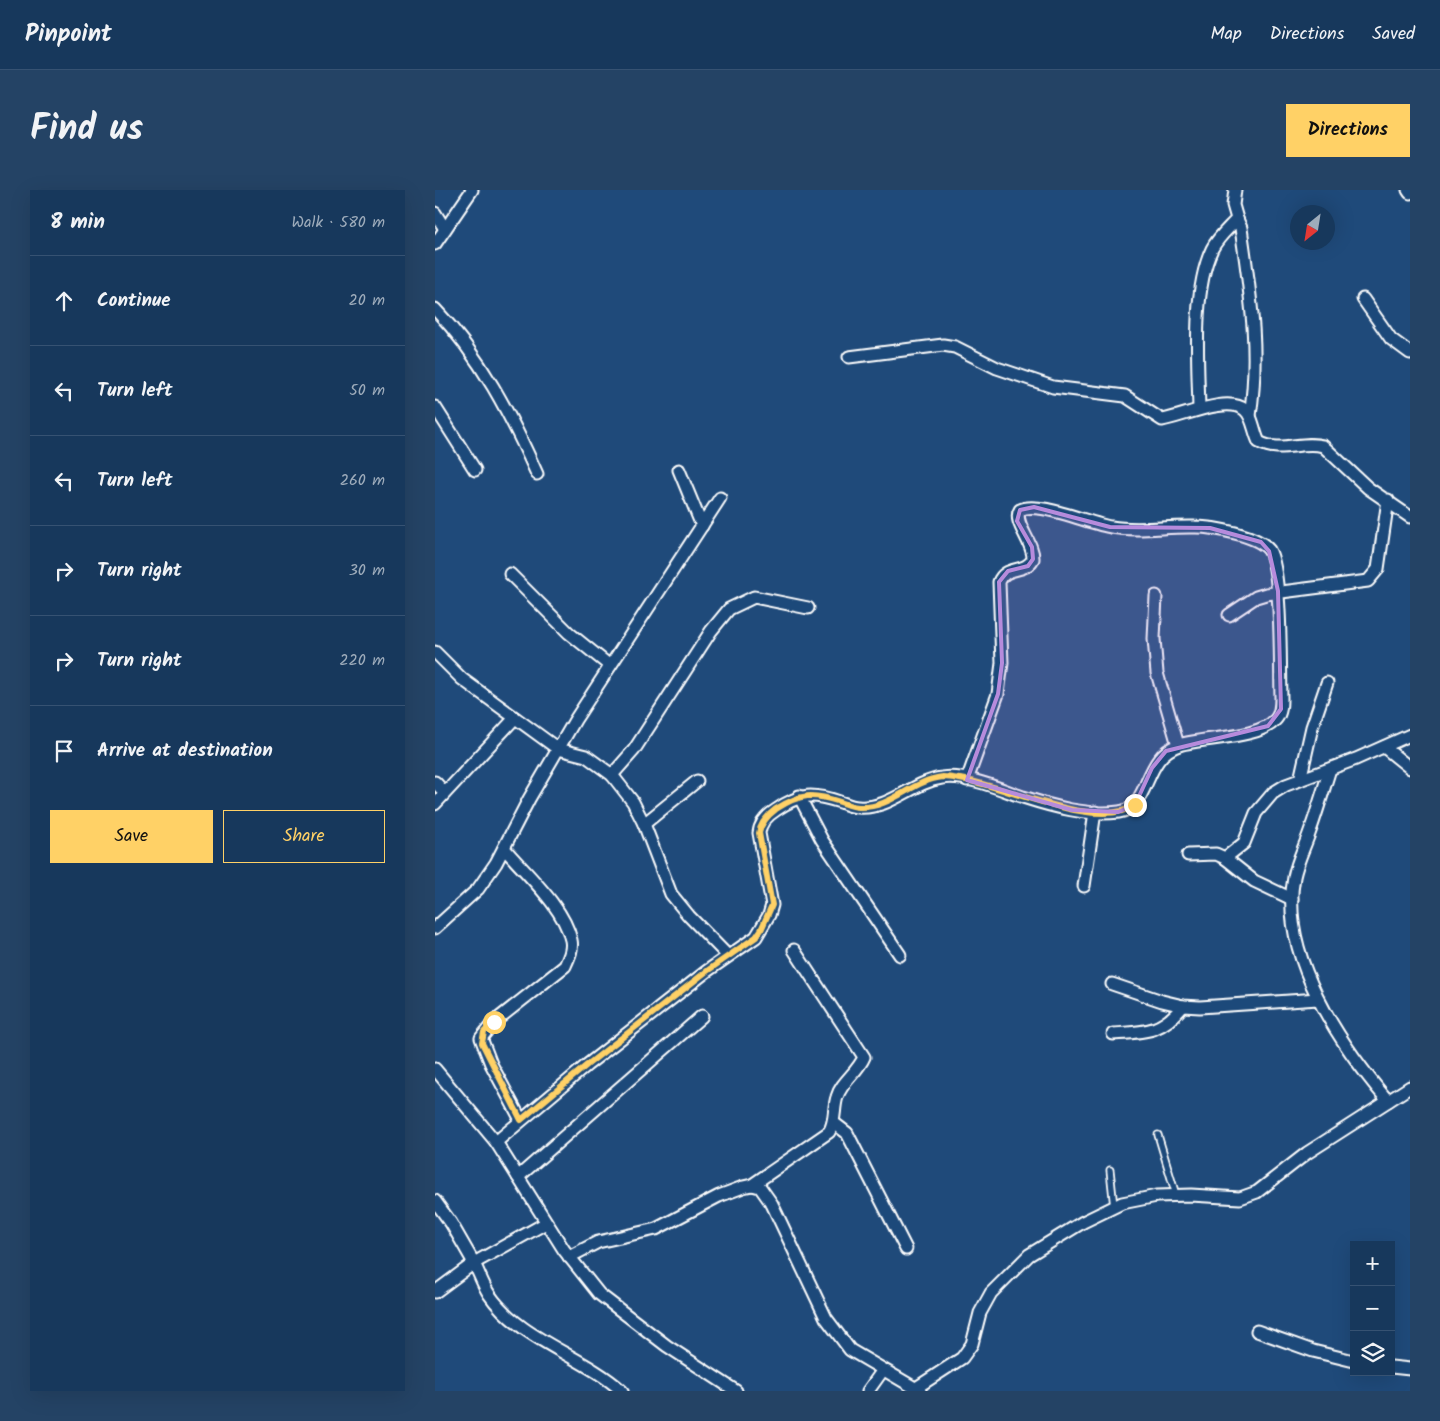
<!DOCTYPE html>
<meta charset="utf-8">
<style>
:root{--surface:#17385c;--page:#244365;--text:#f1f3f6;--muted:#9eacbb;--line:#365272;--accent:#ffd166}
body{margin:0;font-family:Kalam,sans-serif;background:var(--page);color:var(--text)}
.controls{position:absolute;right:15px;bottom:15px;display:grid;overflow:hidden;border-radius:0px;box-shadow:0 5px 20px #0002}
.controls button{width:45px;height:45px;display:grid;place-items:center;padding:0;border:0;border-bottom:1px solid var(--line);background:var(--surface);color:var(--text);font:25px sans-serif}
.compass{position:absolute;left:855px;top:15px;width:45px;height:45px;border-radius:50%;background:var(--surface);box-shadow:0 5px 20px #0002;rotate:210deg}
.stop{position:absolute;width:15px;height:15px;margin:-11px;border:4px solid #ffd166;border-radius:50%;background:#fff}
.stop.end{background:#ffd166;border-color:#fff;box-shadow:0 1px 5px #0008}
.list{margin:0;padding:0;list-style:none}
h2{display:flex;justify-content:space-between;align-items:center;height:65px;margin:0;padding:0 20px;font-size:21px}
h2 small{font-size:16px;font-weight:400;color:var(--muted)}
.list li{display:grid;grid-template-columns:32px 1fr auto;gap:15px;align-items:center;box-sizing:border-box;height:90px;padding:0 20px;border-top:1px solid var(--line)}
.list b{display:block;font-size:19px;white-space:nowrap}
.list em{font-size:16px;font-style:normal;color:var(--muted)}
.actions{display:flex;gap:10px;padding:15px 20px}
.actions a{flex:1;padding:11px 0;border:1px solid var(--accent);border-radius:0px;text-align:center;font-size:18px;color:var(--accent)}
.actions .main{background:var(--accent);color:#111}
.icon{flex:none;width:28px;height:28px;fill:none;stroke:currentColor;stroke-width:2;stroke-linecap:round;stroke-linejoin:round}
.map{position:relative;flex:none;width:975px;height:1201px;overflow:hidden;border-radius:0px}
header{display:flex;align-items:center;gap:30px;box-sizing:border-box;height:70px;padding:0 25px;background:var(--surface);border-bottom:1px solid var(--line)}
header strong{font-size:24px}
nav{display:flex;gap:28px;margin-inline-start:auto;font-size:18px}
.intro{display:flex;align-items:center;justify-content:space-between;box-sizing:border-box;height:120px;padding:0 30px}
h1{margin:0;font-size:35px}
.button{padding:12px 22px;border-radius:0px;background:var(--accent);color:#111;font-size:18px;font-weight:700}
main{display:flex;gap:30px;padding:0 30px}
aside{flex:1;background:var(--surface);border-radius:0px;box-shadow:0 5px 20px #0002}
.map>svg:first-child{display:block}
</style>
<header>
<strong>Pinpoint</strong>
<nav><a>Map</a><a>Directions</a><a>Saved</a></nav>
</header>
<div class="intro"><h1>Find us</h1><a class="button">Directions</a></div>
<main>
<aside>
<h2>8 min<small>Walk · 580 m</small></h2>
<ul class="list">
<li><svg class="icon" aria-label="ahead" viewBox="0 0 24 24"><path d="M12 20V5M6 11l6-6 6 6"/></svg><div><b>Continue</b></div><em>20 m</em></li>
<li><svg class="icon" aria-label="left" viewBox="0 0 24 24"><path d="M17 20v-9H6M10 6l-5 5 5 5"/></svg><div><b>Turn left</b></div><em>50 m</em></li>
<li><svg class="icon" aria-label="left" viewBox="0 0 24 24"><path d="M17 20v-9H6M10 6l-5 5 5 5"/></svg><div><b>Turn left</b></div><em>260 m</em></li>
<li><svg class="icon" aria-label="right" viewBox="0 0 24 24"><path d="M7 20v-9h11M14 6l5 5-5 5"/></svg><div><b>Turn right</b></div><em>30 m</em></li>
<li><svg class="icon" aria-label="right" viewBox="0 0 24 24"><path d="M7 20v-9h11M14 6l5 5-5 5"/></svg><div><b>Turn right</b></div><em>220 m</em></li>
<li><svg class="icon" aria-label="arrive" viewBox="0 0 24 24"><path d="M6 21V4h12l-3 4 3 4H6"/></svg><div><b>Arrive at destination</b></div></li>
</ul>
<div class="actions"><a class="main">Save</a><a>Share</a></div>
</aside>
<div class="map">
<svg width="975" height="1201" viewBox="0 0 975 1201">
<rect width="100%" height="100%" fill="#1f4a7a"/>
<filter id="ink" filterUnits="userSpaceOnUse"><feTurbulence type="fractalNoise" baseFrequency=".02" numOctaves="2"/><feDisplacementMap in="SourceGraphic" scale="10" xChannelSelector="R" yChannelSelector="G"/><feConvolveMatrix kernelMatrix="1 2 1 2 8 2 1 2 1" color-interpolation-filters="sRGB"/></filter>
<g filter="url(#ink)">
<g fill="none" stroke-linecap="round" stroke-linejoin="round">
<g stroke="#fff" stroke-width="9">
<g id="lane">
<path d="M723,945L741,1005"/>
<path d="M675,980L679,1017"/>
</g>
</g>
<g stroke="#fff" stroke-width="15">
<g id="street">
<path d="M973,0L975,3"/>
<path d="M0,23L10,39"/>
<path d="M802,29L806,38C815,103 825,160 815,226"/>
<path d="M0,54L37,0"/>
<path d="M928,109L956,149L975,163"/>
<path d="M0,119C46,167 75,224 102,284"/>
<path d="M414,167L508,155L520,157L562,178L618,197L690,206L727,230C747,227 793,205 810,220C818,226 819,243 824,252C845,264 867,250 888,256L933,298L975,327"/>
<path d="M0,217L40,280"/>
<path d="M764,219C763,173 757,101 777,59C783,47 793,39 802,29L798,15L800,0"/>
<path d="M244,280L267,336"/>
<path d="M75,384L134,443L175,476"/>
<path d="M721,406L719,449L722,483L743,555"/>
<path d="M794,425L821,407L831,404L933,391L943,379L953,310"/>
<path d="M0,462L27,489L123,559L151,566L177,585L198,612L209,634L236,704L254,726L293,766"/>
<path d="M949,557L975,578"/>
<path d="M895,579C888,601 882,622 874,644C869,658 862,672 859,687C844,765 905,854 953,911"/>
<path d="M177,585L199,560L276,441L294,419L319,407L373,418"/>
<path d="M865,590L877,537L892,493"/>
<path d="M0,592L10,603"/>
<path d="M364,606L387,650L465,765"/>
<path d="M0,614L80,528"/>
<path d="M209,634L262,591"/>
<path d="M69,658C90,683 129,717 136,750C138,759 134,767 130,776L59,832L46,848L56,874L86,930"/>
<path d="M753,665L781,664L790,668L819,691L857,709"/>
<path d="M790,668L809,653L821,623L838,603L851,595L921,569L975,545"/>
<path d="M649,696L660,622"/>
<path d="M0,738L43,699L61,673L94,609L140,530L285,308"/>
<path d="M677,794L727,811L748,816L765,817L883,809"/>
<path d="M678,844C710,842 726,843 748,816"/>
<path d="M0,879L61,952L129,1060L164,1104L232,1156L301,1201"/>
<path d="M399,933L412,943L471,1059"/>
<path d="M61,952L152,875L272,781L321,747L334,725L337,715L324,643C325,632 333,625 341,620C365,603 378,603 405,612C411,614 417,617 423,617C455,620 477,592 507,588C531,584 565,599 588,607C619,617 652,626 684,622C716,618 707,567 744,555C769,547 825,549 841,529C846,523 846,515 846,507C845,478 847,381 834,360C823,345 778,337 760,337C731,336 704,342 676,337C655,334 602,310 585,320C577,332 599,352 598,369C590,384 570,375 564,392L567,473L563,504L532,590"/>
<path d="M83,987L267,826"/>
<path d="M317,995L394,942C401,931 398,919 402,907C406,892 423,882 429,867L359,760"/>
<path d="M0,1011L16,1033L39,1073L0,1102"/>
<path d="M111,1033L39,1073C44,1083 48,1095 54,1104C85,1150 147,1165 187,1201"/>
<path d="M134,1067L163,1052L221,1039L284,1006L308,997L317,995L325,997L337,1014L391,1128L415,1160L485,1201"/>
<path d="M822,1141L878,1161L919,1171"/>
<path d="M956,1177L975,1179"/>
<path d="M481,1198L527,1168L537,1154L545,1123L556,1103L594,1065L648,1032L687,1013L722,1006L756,1005L805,1008L822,1002L872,963L975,897"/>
<path d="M433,1201L448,1180"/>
</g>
</g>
<use href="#lane" stroke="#1f4a7a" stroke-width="5.5"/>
<use href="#street" stroke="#1f4a7a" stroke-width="11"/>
</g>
</g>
<g fill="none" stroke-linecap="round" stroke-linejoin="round" filter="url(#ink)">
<path stroke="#ffd166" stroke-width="6" d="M59,832L49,842L47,853L86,930L152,875L272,781L321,747L326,740L337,715L324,643C326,632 333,625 341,619C366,603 378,603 405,612C411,614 418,617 424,617C456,619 477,590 508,587C515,587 524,589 531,590C572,597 664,641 700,615"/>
</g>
<path fill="#b68bdc" fill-opacity="0.2" stroke="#b68bdc" stroke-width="4" stroke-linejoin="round" d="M599,317L675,337L775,338L826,352L834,361L843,401L846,519L833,536L731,561L717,578L700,615L683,622L637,620L532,590L563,504L567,473L564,392L573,381L593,376L598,369L597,357L582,331L585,320Z"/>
</svg>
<div class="controls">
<button>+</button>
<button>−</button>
<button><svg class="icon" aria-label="layers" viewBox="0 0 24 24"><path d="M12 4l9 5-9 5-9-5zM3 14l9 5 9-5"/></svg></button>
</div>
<svg class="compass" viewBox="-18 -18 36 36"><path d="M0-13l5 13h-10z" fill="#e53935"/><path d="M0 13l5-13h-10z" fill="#9eacbb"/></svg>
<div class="stop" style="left:59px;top:832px"></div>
<div class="stop end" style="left:700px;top:615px"></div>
</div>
</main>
